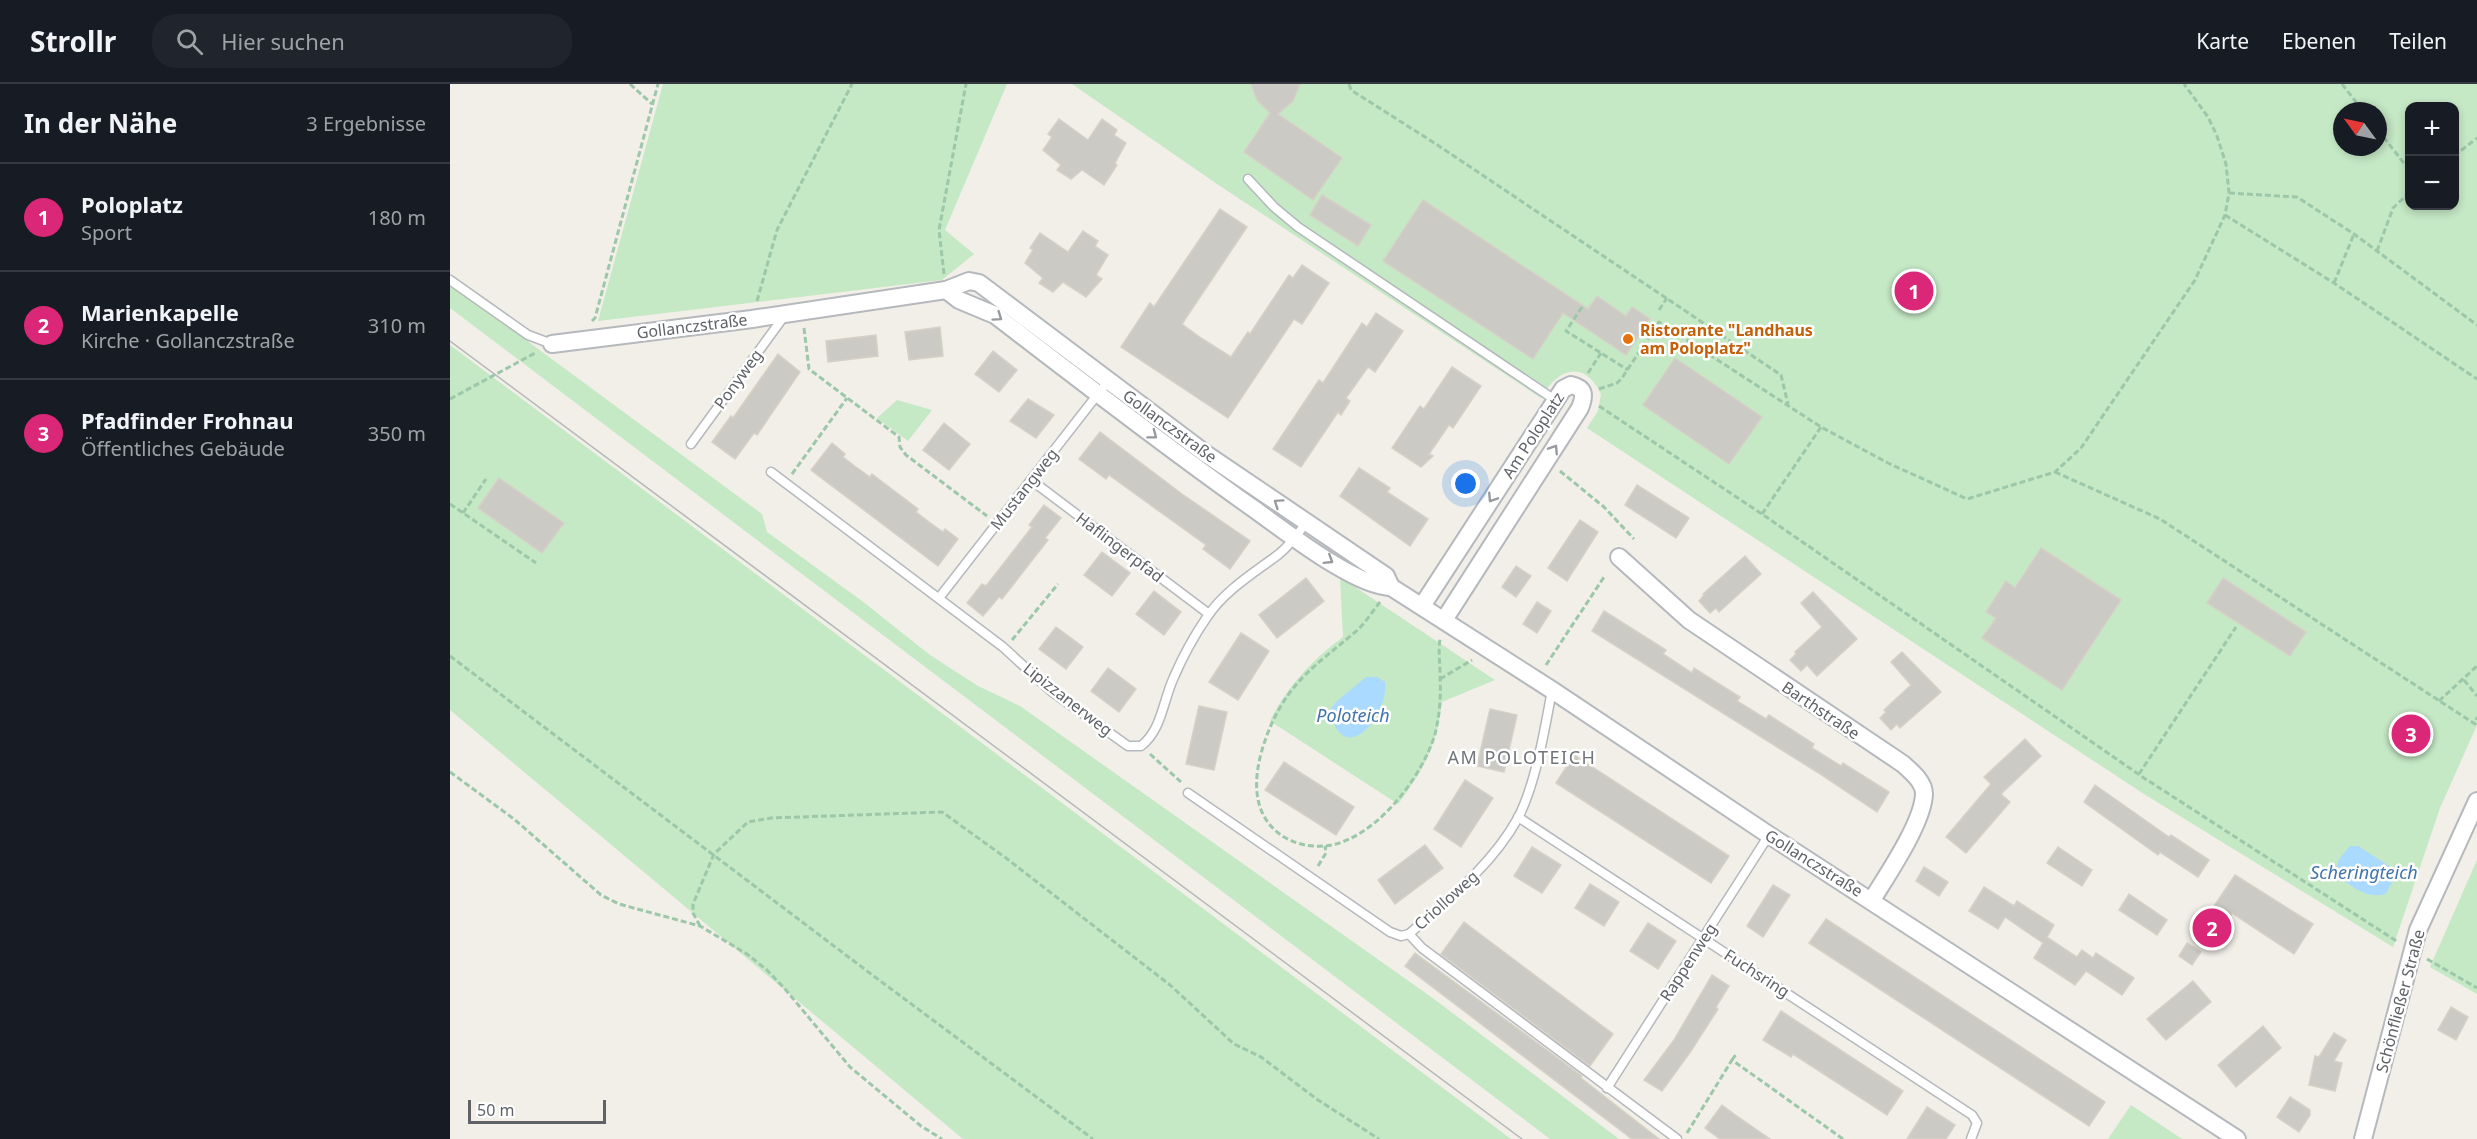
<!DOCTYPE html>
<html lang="de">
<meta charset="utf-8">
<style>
:root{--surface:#171b24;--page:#20242c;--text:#f1f3f6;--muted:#9ea1a6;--line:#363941;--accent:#db2777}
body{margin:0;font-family:"Noto Sans",sans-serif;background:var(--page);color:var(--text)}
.controls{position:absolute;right:18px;top:18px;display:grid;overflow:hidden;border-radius:12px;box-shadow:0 3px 9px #0003}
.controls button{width:54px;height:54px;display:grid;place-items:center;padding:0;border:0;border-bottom:2px solid var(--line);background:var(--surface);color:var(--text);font:30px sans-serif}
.compass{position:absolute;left:1883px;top:18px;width:54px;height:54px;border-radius:50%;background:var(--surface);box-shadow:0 3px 9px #0003;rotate:303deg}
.scale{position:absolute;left:18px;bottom:15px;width:138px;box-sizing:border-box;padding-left:6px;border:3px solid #5f6368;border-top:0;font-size:16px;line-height:21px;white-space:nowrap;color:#5f6368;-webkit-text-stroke:4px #fff;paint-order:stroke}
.you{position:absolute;left:1016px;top:400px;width:21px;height:21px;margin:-15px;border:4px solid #fff;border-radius:50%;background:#1a73e8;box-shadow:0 0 0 9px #1a73e833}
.badge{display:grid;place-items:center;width:39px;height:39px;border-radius:50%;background:var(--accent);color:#fff;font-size:20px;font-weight:700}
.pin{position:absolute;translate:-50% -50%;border:3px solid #fff;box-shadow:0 2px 6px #0006}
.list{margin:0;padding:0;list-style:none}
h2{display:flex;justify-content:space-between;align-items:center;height:78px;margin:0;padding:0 24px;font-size:26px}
h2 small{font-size:20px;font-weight:400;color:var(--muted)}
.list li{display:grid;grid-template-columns:39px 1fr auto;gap:18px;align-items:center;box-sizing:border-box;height:108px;padding:0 24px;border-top:2px solid var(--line)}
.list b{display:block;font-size:22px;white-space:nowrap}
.list p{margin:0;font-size:20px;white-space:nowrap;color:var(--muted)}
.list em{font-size:20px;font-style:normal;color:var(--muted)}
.icon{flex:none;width:33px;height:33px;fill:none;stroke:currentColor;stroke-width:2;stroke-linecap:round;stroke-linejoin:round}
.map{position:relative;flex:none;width:2027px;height:1055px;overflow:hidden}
header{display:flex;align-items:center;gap:36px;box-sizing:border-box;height:84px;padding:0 30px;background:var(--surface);border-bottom:2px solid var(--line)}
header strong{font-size:28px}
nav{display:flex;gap:33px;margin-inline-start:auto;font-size:21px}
.search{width:420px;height:54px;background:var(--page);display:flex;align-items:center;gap:15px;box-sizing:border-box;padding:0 21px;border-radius:24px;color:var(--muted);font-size:22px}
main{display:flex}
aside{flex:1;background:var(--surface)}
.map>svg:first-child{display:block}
</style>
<header>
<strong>Strollr</strong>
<div class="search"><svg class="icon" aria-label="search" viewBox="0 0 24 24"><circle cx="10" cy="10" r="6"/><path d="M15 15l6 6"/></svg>Hier suchen</div>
<nav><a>Karte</a><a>Ebenen</a><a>Teilen</a></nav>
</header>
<main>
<aside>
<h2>In der Nähe<small>3 Ergebnisse</small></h2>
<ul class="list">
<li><span class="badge">1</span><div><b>Poloplatz</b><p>Sport</p></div><em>180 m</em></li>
<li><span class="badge">2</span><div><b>Marienkapelle</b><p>Kirche · Gollanczstraße</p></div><em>310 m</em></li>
<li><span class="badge">3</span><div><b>Pfadfinder Frohnau</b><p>Öffentliches Gebäude</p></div><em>350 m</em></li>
</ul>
</aside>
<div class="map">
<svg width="2027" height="1055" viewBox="0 0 2027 1055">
<rect width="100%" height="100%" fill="#f1efe8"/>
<g fill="#c5e8c5" fill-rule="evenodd">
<path d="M213,0H557L495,146L524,170L492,196L148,237Z"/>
<path d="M622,0H2027V641L1990,724L1943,863L1694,710L1137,344L1148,327L1151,310C1135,275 1107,284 1091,314L770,102ZM1960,22H2004V122H1960ZM1892,27H1928V63H1892Z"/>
<path d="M0,200L312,430L317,448L412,517L480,571L528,602L570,622L984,915L1169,1055H1100L0,224Z"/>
<path d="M0,261L1061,1055H513L0,626Z"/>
<path d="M447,316L482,326L458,357L427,334Z"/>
<path d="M890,493L1045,596L992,618C986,662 975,684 948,720L820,637C838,602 861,577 893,553Z"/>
<path d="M2027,776V910L1980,883Z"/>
<path d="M1681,1021L1732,1055H1658Z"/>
</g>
<g fill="#aadaff">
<path d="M916,593H927L935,598C939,632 892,687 880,626L887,617Z"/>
<path d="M1900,762H1908L1942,784L1943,796L1936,810C1918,816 1896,801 1885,787L1889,775Z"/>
</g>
<g fill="#cccac5" stroke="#d6d1c6" stroke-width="1.5">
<path d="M801,0H850L843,17L828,30L892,74L863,116L794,68L820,29L807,16Z"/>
<path d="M609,35L638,56L652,35L667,46L664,51L676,59L665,79L667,81L654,101L632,86L621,95L607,86L611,81L593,66L602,53L598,50Z"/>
<path d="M872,111L921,141L908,162L860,131Z"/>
<path d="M973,116L1138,225L1147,212L1176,232L1182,223L1200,235L1176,271L1113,229L1083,275L933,177Z"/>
<path d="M770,125L797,143L732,240L751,254L781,273L798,248L800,250L839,191L843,194L852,181L879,199L852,240L844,235L778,334L671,263L700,219L704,223Z"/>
<path d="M633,147L648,157L645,162L658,171L646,191L652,195L636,213L613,198L603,208L589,199L593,194L575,179L583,166L580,164L590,149L618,168Z"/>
<path d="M926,229L953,247L925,288L918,283L896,314L900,317L891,331L888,328L851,383L823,365L869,296L873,299L912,239L917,243Z"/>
<path d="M490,243L493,272L459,276L455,248Z"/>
<path d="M426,251L428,272L378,278L376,257Z"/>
<path d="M543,267L567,286L549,308L525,290Z"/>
<path d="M328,270L350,288L307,351L304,349L285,375L262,358L281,332L283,334Z"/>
<path d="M1225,274L1312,333L1279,380L1193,321Z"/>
<path d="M1002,283L1031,302L1003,344L999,341L979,370L983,372L971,383L942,364L970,322L974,325Z"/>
<path d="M578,315L604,331L586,354L560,337Z"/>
<path d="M494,339L520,360L499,386L473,366Z"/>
<path d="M650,348L732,410L800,457L780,485L753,465L756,461L659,391L656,395L629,375Z"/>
<path d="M382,359L395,370L393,373L406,383L420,393L422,390L468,425L466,428L479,438L493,448L495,445L508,455L488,482L361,386Z"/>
<path d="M909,384L940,404L937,408L978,435L960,462L890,412Z"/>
<path d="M49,394L114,439L92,469L28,424Z"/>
<path d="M1187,401L1239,434L1226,454L1175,421Z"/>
<path d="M594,421L611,434L595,454L598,456L552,515L549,513L533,532L517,519L532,500L536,502L582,443L579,441Z"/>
<path d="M1130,436L1148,448L1117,497L1098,484Z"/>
<path d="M1591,464L1671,516L1612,606L1532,554L1546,534L1536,528L1556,497L1565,504Z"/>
<path d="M652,468L680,489L662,512L634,491Z"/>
<path d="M1295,472L1311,490L1269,528L1266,524L1260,529L1249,517L1254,511L1253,510Z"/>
<path d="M1066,482L1081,492L1066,513L1052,503Z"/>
<path d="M856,494L874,517L827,554L809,531Z"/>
<path d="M1773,494L1856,548L1840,572L1757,519Z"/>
<path d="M704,507L731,528L714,551L686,530Z"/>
<path d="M1363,508L1407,555L1367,592L1357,581L1351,587L1340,576L1346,570L1345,568L1372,543L1351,519Z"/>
<path d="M1087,518L1101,527L1087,549L1073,540Z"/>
<path d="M1154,527L1216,566L1213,570L1242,589L1244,584L1290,613L1287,617L1316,635L1319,631L1364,660L1362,664L1391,682L1393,679L1439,708L1427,728L1367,688L1142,547Z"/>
<path d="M606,543L633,563L616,585L589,565Z"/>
<path d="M791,549L819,567L788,616L759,598Z"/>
<path d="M1452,568L1491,608L1450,644L1447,640L1441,646L1430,634L1436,628L1434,626L1461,601L1441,578Z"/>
<path d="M658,584L686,605L669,628L641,607Z"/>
<path d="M749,622L777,628L764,686L736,680Z"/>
<path d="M1040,625L1067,631L1054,688L1027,682Z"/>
<path d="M1952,631L1976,646L1964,665L1940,650Z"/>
<path d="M1575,655L1591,672L1551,710L1560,718L1516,769L1496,753L1541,700L1534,693Z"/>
<path d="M1124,671L1279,772L1261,799L1106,699Z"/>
<path d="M834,678L904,723L886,751L815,706Z"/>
<path d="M1015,696L1043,714L1011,763L984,745Z"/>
<path d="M1645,701L1719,753L1721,751L1759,776L1748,793L1710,768L1708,771L1634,718Z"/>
<path d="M975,761L993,784L945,820L928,796Z"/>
<path d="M1082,763L1111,781L1092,809L1064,792Z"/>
<path d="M1608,763L1642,786L1632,802L1597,779Z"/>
<path d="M1474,783L1498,798L1489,812L1466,797Z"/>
<path d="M1785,791L1863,840L1844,870L1782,829L1766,854L1761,852L1755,861L1748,838L1752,832L1758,831Z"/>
<path d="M1140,800L1169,818L1154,842L1125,824Z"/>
<path d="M1323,801L1340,811L1313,853L1297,842Z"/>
<path d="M1534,803L1564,822L1567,817L1604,841L1597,853L1627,873L1632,866L1643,874L1646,869L1684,894L1672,911L1636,887L1625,901L1584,874L1593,859L1555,833L1548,845L1519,827Z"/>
<path d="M1679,810L1717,836L1707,851L1669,826Z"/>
<path d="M1376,835L1655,1018L1639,1042L1359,859Z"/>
<path d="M1014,838L1163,950L1140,982L991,870Z"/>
<path d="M1198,839L1226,857L1208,885L1180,867Z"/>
<path d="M1737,859L1751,868L1742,881L1729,872Z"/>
<path d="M965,869L1132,992L1131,994L1209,1055H1182L955,882Z"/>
<path d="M1262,891L1279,902L1266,923L1268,925L1241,967L1212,1007L1194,996L1224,956Z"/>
<path d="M1743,897L1761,918L1716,956L1697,935Z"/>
<path d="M2001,923L2018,933L2006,956L1988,946Z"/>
<path d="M1331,927L1453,1007L1437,1031L1343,970L1341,973L1313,956Z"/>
<path d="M1813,942L1831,964L1786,1003L1768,981Z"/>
<path d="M1884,949L1896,956L1884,977L1892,979L1885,1007L1859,1001L1865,972L1869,973Z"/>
<path d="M1840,1013L1860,1026V1031L1849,1048L1827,1033Z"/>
<path d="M1272,1021L1284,1030L1320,1055H1270L1255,1044Z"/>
<path d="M1477,1023L1505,1041L1496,1055H1457Z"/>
</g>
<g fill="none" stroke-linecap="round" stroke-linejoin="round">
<g stroke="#b5b8bc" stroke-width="11">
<g id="lane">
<path d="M798,95L824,123L848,143L1105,316"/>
<path d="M0,196L78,251L102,260"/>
<path d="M241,360L335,231"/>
<path d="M321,388L553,563L601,607L678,662H691C712,646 713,616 724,593C733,572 744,552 757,533C775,506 804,489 829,470C840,461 848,450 856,439"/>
<path d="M581,396L759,530"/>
<path d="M489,514L658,297"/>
<path d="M738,709L940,848L951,852L959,850C999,815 1042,781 1068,734C1086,699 1095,644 1102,606"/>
<path d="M1068,733L1522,1031L1527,1039L1521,1055"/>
<path d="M959,850L972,864L1227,1055"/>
<path d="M1157,1004L1319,751"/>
</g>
</g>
<g stroke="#b5b8bc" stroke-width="20">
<g id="street">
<path d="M496,206L509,216L545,231C631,297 716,363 804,425C835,447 906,503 941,503"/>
<path d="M102,260L302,235L496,206L519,197L529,199L756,370L936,492L941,503L1102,606L1319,751L1787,1055"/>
<path d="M1169,473L1239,536L1453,680C1462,688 1474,698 1474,710C1473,739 1437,791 1422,816"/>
<path d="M972,522L1113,305L1121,301C1135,304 1135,311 1130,324L994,536"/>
<path d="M1913,1055L1968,846L2027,717"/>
</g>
</g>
<g stroke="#9cc7a9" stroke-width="3" stroke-dasharray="6 3" stroke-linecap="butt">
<path d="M180,0L202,20"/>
<path d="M899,0L901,6L986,60L1331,291L1338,320"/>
<path d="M1892,0L1913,27"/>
<path d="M1928,46L1960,87"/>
<path d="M2004,72L2027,54"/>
<path d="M1779,109L1847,113L1904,150L2027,241"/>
<path d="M1775,131L1884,199L2027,295"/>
<path d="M1927,167L1943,124L1960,108"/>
<path d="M494,190L489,146L516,0"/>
<path d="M1884,199L1904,150"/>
<path d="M307,217L327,146L402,0"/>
<path d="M1132,223L1116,247L1178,286"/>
<path d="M1209,226L1217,214"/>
<path d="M142,237L145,234L208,0"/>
<path d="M354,244L359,285L449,353L450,363L456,371L537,432"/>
<path d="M1138,289L1151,269"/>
<path d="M1149,305L1167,299L1172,294L1209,238L1371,343L1438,379L1517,415L1605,388L1631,364L1745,196L1775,131L1779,109L1776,80L1767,52L1758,33L1734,0"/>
<path d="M0,315L87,268"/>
<path d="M1149,322L1312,430L1694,694L1948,858"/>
<path d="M1110,387L1154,423L1184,455"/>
<path d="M1605,388L1710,435L2025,640L2027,633"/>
<path d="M342,390L397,314"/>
<path d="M0,420L86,479"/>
<path d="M13,429L36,395"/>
<path d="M1312,430L1371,343"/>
<path d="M930,518C922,528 914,541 904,549C869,579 842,595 822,639C806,675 794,725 831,751C844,760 859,763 875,762C924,757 972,694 985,650C990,631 991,610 990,591C990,579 988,566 990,555"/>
<path d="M562,556L608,500"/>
<path d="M0,572L425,893L643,1055"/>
<path d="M1096,581L1154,493"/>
<path d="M990,595L1022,576"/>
<path d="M2014,596L2027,612"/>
<path d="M1989,617L2027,582"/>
<path d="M700,670L731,698"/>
<path d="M0,688L64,735L151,811L169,820L250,842L297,870L317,886L335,905L400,983L471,1042L492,1055"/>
<path d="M1689,690L1786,543"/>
<path d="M868,782L876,769L875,762"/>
<path d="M250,842L243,829V820L264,770L298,738L321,734L492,728L556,774L720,901L784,960L811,973L868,1016L929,1055"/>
<path d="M1977,875L2027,904"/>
<path d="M1282,976L1287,969"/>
<path d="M1237,1049L1282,976L1393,1055"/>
</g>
<use href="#lane" stroke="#fff" stroke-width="8"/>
<use href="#street" stroke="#fff" stroke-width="16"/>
<path stroke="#b6b7b8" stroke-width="1.5" d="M0,257L1072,1055"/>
</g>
<defs><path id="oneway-chevron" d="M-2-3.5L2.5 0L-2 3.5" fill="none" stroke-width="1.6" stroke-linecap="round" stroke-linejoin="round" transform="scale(1.5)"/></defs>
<g stroke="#979a9d">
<use href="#oneway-chevron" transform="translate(548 233) rotate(35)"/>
<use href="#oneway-chevron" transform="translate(703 351) rotate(37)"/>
<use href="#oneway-chevron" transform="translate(1104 365) rotate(-57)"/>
<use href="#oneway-chevron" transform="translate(1042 414) rotate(123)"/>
<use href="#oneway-chevron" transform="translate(828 419) rotate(-145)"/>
<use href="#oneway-chevron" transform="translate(879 476) rotate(32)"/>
</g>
<circle fill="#e8710a" stroke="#fff" stroke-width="2" cx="1178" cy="255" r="6"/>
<g text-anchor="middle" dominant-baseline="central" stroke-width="5" stroke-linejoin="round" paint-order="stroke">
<g font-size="16" fill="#5f6368" stroke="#fff">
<text transform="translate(242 242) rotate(-7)">Gollanczstraße</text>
<text transform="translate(288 295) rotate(-54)">Ponyweg</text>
<text transform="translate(720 342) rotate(36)">Gollanczstraße</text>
<text transform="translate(1083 351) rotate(-57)">Am Poloplatz</text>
<text transform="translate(574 405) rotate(-52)">Mustangweg</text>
<text transform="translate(670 463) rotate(37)">Haflingerpfad</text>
<text transform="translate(618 615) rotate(38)">Lipizzanerweg</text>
<text transform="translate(1371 626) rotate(34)">Barthstraße</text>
<text transform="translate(1364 779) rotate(32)">Gollanczstraße</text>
<text transform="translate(996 816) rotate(-42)">Criolloweg</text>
<text transform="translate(1238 878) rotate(-57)">Rappenweg</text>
<text transform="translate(1307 889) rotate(33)">Fuchsring</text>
<text transform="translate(1950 917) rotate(-75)">Schönfließer Straße</text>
</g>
<g font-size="16" font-weight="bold" fill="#c56008" stroke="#fff" text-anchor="start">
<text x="1190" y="246">Ristorante "Landhaus<tspan x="1190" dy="18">am Poloplatz"</tspan></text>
</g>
<g font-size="18" font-style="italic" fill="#4174aa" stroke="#fff">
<text x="903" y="631">Poloteich</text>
<text x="1914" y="788">Scheringteich</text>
</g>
<g font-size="18" letter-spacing="1.5" fill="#70757a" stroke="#fff">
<text x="1072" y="673">AM POLOTEICH</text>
</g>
</g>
</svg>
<div class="controls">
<button>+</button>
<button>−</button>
</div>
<svg class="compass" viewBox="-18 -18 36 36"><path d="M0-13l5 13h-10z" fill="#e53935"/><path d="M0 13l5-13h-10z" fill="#9ea1a6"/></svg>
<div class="scale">50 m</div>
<div class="you"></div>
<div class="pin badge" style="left:1464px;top:207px">1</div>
<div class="pin badge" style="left:1762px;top:844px">2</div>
<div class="pin badge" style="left:1961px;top:650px">3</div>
</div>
</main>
